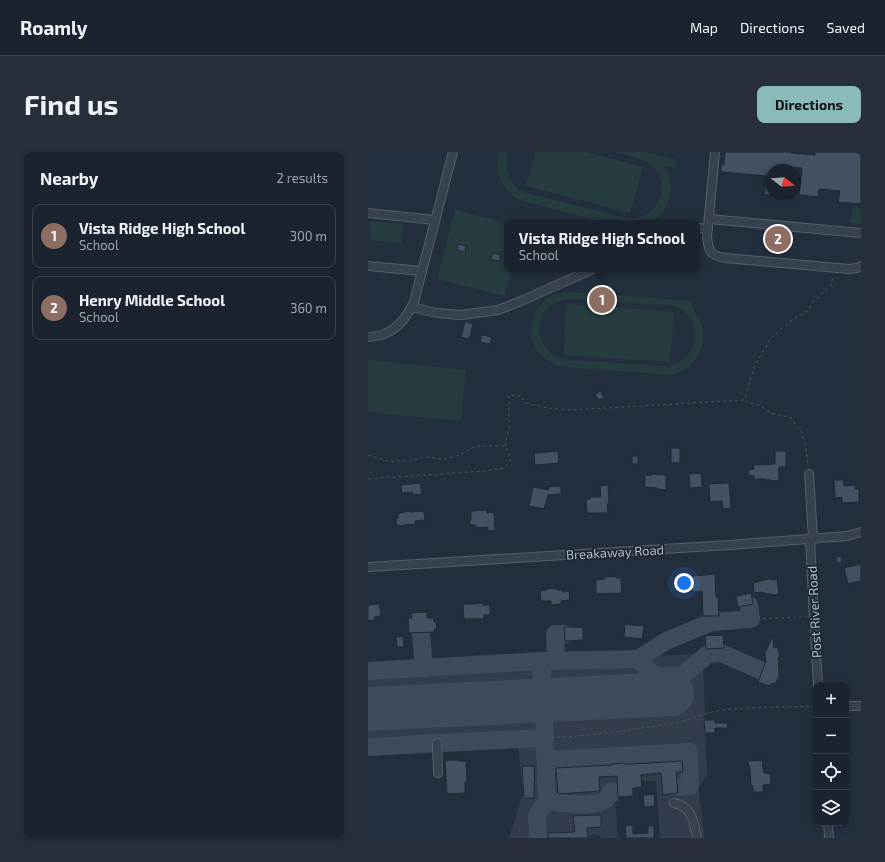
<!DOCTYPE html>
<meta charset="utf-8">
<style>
:root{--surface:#1b232e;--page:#282f3a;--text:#f1f3f6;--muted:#a0a4aa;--line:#39404a;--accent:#8bbbb9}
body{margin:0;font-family:"Exo 2",sans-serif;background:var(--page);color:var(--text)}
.controls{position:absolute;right:12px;bottom:12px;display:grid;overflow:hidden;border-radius:8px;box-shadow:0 2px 6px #0003}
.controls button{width:36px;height:36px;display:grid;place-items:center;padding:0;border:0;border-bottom:1px solid var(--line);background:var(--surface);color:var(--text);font:20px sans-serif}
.compass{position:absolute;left:397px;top:12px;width:36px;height:36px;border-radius:50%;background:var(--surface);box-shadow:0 2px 6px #0003;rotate:107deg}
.you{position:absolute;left:316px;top:431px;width:14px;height:14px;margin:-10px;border:3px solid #fff;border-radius:50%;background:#1a73e8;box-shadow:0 0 0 6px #1a73e833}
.badge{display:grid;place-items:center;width:26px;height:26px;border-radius:50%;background:var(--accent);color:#fff;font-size:13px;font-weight:700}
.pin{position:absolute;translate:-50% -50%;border:2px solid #fff;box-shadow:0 1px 4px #0006}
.popup{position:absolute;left:136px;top:68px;width:196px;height:52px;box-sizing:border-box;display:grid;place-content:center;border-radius:8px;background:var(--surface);filter:drop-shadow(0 1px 3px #0005);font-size:13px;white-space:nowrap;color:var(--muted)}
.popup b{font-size:15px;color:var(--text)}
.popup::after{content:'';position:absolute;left:50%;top:100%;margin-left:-8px;border:8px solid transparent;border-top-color:var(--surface)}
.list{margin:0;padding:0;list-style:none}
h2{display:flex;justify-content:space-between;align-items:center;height:52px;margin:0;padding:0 16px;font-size:17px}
h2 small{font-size:13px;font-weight:400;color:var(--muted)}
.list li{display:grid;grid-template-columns:26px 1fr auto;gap:12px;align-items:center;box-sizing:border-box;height:64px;margin:0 8px 8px;padding:0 8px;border:1px solid var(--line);border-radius:8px}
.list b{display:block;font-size:15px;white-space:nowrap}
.list p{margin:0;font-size:13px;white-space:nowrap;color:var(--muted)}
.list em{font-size:13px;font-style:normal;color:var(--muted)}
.icon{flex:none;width:22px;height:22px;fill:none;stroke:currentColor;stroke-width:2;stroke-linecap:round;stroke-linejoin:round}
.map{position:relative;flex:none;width:493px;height:686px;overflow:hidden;border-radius:8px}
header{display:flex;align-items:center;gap:24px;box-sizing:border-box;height:56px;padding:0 20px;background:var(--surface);border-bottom:1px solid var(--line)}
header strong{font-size:19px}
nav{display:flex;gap:22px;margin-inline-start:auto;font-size:14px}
.intro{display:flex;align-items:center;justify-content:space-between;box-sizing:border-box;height:96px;padding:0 24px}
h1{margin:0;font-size:28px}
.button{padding:10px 18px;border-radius:8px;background:var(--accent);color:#111;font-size:14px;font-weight:700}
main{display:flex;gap:24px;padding:0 24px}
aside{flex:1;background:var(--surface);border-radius:8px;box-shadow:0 2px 6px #0003}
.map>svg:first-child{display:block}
</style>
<header>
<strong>Roamly</strong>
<nav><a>Map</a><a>Directions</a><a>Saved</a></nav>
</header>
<div class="intro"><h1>Find us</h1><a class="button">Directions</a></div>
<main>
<aside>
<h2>Nearby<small>2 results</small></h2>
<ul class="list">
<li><span class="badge" style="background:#8d6e63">1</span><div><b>Vista Ridge High School</b><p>School</p></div><em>300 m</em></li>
<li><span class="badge" style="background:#8d6e63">2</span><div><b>Henry Middle School</b><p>School</p></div><em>360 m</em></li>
</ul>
</aside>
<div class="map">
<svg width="493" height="686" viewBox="0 0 493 686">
<rect width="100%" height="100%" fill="#242f3e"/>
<path fill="#323c4b" d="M326,502L335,510L339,623L330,636L335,670L336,686H292L288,629H265V644L250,645L252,650L247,649L250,686H234L231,684L225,682L223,684L222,686H141L155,640L150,596L0,604V518Z"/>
<g fill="#263c3f" fill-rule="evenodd">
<path d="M131,0H140C135,16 140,31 155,40L262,67C291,66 306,32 283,13C273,5 257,3 244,0H278L309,8L307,16L295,13L300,22L302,28L303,38L302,45L298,55L295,60L290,65L283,71H239L155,49C135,41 125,21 131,0Z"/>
<path d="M167,0H219L275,15L262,61L158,34Z"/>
<path d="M484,56L493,57V72L482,71Z"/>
<path d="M87,58L139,71V117H144L137,144L69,127Z"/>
<path d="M3,69L34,72L33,91L1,88Z"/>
<path d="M198,140L325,149C324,151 324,153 324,155C325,158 332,166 333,171C341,194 327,218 303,223L198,215C191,214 184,212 178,207C158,194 159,162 178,148C183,143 191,141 198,140ZM203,147L300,153C337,158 336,209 299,214L199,208C160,200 164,148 203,147Z"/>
<path d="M199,152L306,160L302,210L195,203Z"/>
<path d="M0,208L98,218L93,269L0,260Z"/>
</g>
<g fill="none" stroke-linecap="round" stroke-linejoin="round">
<g stroke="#3f4a5a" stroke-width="18">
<path d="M344,470L383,467L381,453"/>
<path d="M53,481L56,516"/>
<path d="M270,507L298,489L344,470V464"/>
<path d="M188,508L187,482H197"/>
<path d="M0,519L173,509L270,507L287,525L304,524V542"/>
<path d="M304,529H308L340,502L353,501L394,519"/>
<path d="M0,595L69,591L177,586L173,509"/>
<path d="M178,608L321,600L322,634L309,635"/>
<path d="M179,649C191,651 229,656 238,647C240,645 242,642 243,639"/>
<path d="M170,686L169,663L179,649L177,596"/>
</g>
<path stroke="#3f4a5a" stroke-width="44" d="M0,557L304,542"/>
</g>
<g fill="#455162" stroke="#1f2835">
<path d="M357,0H423V1L447,3V0H493V52L470,50L472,39L451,37L450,45L431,43L434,16L421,15V18H403V43H396L398,24L353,20V12L356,13Z"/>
<path d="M90,92L98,94L97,100L89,98Z"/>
<path d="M125,101L133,103L131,109L123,107Z"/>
<path d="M97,169L105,172L101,187L93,185Z"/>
<path d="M114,183L124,185L122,192L112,190Z"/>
<path d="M232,239L236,245L231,248L227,243Z"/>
<rect x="303" y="296" width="9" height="15"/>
<path d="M190,299L191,311L167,313L166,301Z"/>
<path d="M407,299H418V315H411V328L403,329V328H398V327H386V323L381,324L380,318L386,317L385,313L407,312Z"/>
<rect x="264" y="304" width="6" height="8"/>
<path d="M333,321L334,335L322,336L321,322Z"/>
<path d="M284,322L298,323V338L289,337V336L277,335V323H284Z"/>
<path d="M466,328H476V334L487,333V337H491V350L474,351V345L467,346Z"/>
<path d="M52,331L54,342L45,343V340L34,341L33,333Z"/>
<path d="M357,331H361L363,356L355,357L354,349L342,350L341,332Z"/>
<path d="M240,333L241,352H239L240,361H219L218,347H222V345H233L232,334Z"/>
<path d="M193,334V342L180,343L176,357L161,354L165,335L181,338L180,335Z"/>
<path d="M119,358V361L126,360L127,378L120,379V375L108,376L107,373H102V368L103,367V359Z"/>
<path d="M42,359V360L55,359V360H56L57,368L47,369V372L29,374L28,367L30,366V362H32V361Z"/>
<path d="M473,404L474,410L469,411L468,405Z"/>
<path d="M493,412V429L480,432L476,416Z"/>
<path d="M347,422L348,445H350L351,464H335L334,439L325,440V438H322V434L316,435L314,432V427L321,426V424H325Z"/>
<path d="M248,424V426H253L254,441L228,442V428L237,427V425Z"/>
<path d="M400,427H402L403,428L409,427L411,442L403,443V442H398L397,441H394V440L386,441L385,431Z"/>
<path d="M189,436V438H194L195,440L201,439L202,448L193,449V452L183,453V449H173L172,439L179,438L178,437Z"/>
<path d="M383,441L385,452L370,455L368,444Z"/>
<path d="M110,451H115V453H122V463H116V467H96L95,452H110Z"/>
<path d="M11,452L13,464L6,465L7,468L0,469V453Z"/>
<path d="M59,460V466H66V470H68L69,477H66L67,480L41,481L40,466H44L43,461Z"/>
<path d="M257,472L276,474L274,487L256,485Z"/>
<path d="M196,475H215V488L197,489Z"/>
<path d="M355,483L356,496L338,497L337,484Z"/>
<path d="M35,484L36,495H29L28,485Z"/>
<path d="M405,484L406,496L410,495V499L411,500L412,506H410L411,522H412L407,532L404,531L402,534L390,530L398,509L397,501Z"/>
<path d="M336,568H347V571H359L360,576H347V581H337Z"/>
<path d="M78,608H90V609H98L99,630H97V641L79,642L77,610H78Z"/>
<path d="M394,608L396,621H402L403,632L395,633V640H385V634H383L382,615H381L380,609Z"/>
<path d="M314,609L315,620H308L310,641L295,643L293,621L273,623L274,635L265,636V644L250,645L249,624L231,625L232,639L190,642L188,616L244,613V612L256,611L257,612H264Z"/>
<path d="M154,614H166L167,629H166V646H156Z"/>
<path d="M286,642L287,654L276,655L275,643Z"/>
<path d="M226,663H233V675L219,676L220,686H180V681L207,680L205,664Z"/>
<path d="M257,673H265V682L280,681V674H286V686H258Z"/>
</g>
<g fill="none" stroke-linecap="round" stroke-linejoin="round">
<g stroke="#565f6c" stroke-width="10">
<g id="minor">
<path d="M347,0L339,85C341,100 342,103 357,106L481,117L489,116L493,114"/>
<path d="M0,61L67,68"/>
<path d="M341,67L493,81"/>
<path d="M329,76L340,77"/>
<path d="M0,114L54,119"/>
<path d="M44,155L68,161L93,163L130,158L153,149L225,117"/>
<path d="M0,185C24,184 36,171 46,150L85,0"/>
<path d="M441,322L445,386"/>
<path d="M442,387L446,468L450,533"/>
<path d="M0,415L362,393L479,384L493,380"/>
<path d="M478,554H493"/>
<path d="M69,591L70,621"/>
<path d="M306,651C324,654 326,670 329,686"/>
<path d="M460,671L461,686"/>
</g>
</g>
<g stroke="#44595c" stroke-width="1" stroke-dasharray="3 3" stroke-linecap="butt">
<path d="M377,249L392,254L405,262L422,265L434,281L438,295L440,314"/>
<path d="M137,294L141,275V243L153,244L158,251L180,256L203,258L376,248L387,213L403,186L421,170L439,159L446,149L463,134L465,124"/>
<path d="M0,303L23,310L30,309L40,310L55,305L77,307L91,303L108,294H137L141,301L142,309L136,316L116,319L0,327"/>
<path d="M383,467L439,465"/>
<path d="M177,586C222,584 266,578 310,570C325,567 339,560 354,558C385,555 417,555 448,554"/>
</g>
<use href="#minor" stroke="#38414e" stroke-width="8"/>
</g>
<g text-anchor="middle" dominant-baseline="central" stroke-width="3.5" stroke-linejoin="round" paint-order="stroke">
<g font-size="13" fill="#b4bcc9" stroke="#1d2633">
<text transform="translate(247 400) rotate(-3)">Breakaway Road</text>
<text transform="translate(446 460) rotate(-93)">Post River Road</text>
</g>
</g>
</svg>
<div class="controls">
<button>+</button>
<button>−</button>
<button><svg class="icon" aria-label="locate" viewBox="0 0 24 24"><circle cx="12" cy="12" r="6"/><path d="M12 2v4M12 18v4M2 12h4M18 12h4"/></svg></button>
<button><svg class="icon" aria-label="layers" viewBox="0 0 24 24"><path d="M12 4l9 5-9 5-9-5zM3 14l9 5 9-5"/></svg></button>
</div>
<svg class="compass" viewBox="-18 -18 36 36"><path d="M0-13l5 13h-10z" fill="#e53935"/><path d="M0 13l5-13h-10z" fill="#a0a4aa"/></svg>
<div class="you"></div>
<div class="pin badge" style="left:234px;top:148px;background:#8d6e63">1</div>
<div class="popup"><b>Vista Ridge High School</b>School</div>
<div class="pin badge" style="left:410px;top:87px;background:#8d6e63">2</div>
</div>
</main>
